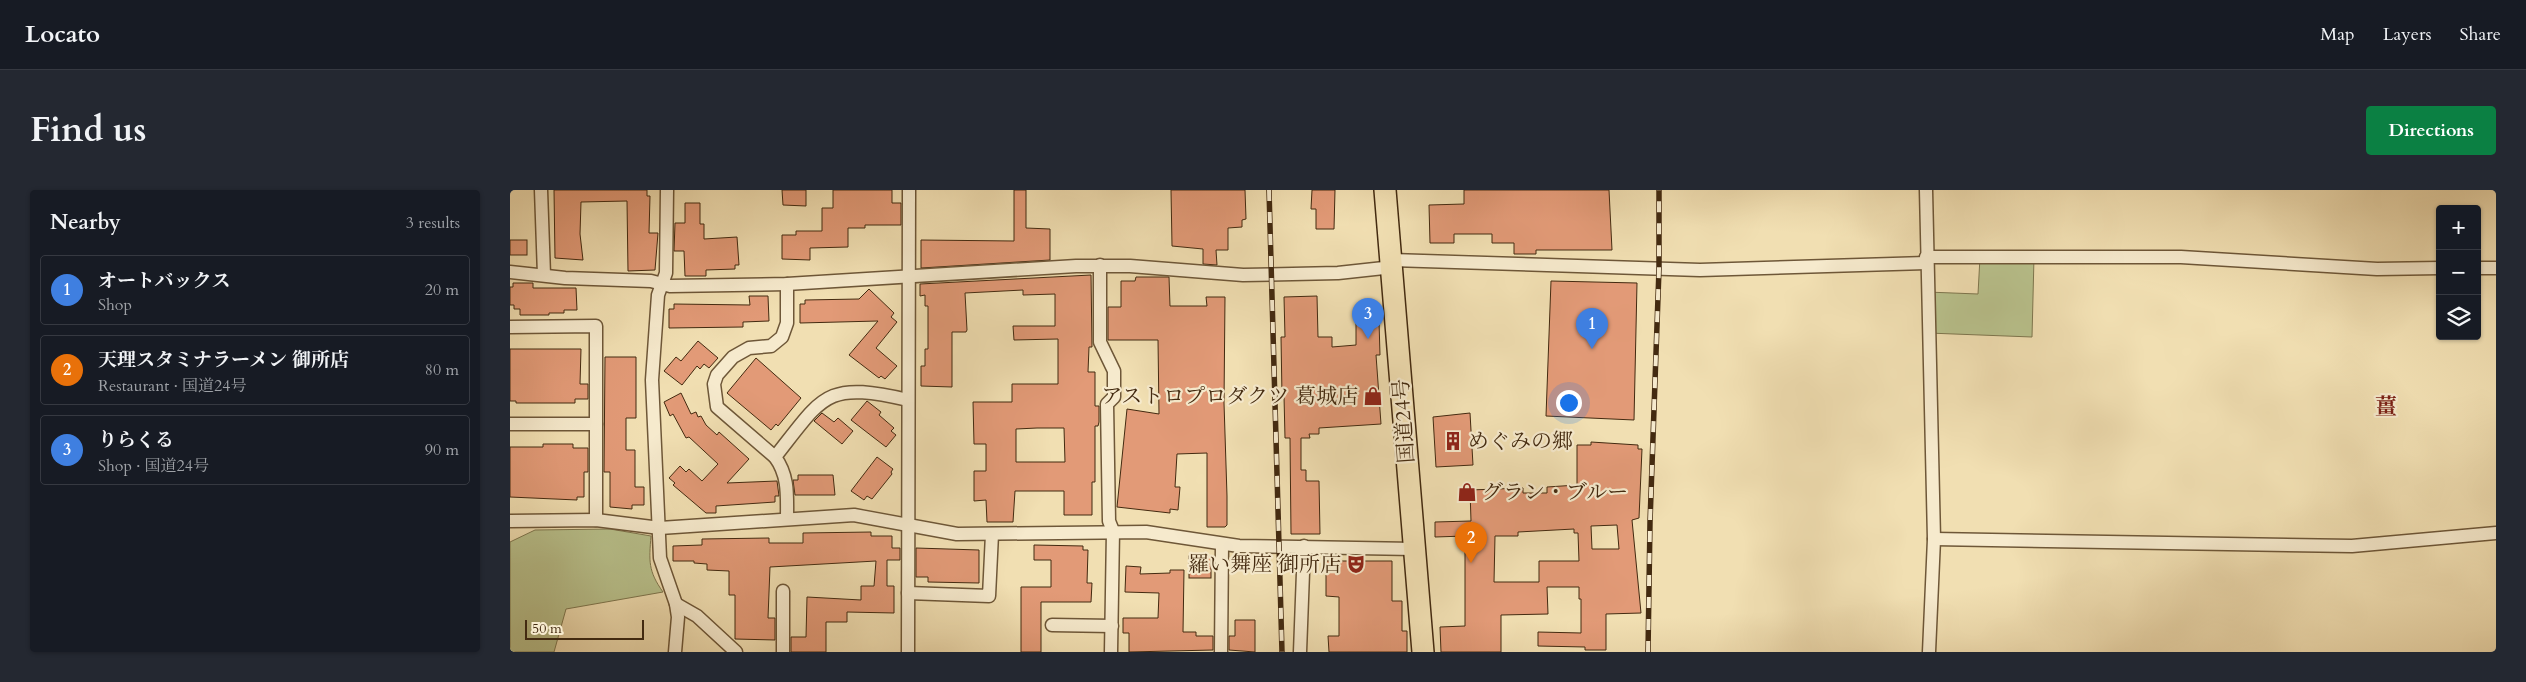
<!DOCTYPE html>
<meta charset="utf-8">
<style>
:root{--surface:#171b24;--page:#242831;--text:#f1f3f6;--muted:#9ea1a6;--line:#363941;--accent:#0b8043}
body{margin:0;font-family:Cardo,"Noto Serif JP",serif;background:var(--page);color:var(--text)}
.controls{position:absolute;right:15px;top:15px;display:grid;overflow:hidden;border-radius:5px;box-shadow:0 1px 4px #0004}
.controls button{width:45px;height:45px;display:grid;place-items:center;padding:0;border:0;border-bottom:1px solid var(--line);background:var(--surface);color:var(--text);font:25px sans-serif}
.scale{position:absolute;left:15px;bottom:12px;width:119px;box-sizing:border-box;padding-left:5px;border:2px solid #432a10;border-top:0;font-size:14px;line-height:18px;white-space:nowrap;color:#432a10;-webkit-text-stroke:4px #f6eacd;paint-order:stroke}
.you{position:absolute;left:1058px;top:212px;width:18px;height:18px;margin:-12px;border:4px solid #fff;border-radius:50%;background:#1a73e8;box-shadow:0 0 0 8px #1a73e833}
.badge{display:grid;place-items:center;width:32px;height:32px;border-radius:50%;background:var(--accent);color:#fff;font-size:16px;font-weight:700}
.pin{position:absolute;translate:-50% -41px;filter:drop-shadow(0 1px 2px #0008)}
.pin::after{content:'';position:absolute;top:26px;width:18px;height:15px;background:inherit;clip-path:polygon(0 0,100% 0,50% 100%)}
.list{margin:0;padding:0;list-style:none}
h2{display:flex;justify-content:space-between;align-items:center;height:65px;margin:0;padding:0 20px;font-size:21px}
h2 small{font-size:16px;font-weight:400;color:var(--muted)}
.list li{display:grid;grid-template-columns:32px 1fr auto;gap:15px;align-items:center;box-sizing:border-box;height:70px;margin:0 10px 10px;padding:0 10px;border:1px solid var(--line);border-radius:5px}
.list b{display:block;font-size:19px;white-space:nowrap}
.list p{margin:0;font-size:16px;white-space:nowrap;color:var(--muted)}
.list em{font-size:16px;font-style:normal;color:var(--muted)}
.icon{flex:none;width:28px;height:28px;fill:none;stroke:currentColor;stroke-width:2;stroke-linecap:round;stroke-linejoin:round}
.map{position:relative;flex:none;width:1986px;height:462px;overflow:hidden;border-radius:5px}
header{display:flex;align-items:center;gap:30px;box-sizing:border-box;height:70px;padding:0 25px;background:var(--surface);border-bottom:1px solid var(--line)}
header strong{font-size:24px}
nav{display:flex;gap:28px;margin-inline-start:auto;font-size:18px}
.intro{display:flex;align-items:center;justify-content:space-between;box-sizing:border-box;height:120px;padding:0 30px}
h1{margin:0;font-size:35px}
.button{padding:12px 22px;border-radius:5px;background:var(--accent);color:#fff;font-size:18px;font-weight:700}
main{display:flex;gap:30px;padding:0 30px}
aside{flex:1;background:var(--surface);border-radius:5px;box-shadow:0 1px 4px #0004}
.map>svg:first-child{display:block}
</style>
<header>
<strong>Locato</strong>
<nav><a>Map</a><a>Layers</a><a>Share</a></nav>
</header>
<div class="intro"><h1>Find us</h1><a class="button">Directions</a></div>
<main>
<aside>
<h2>Nearby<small>3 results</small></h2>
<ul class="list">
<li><span class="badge" style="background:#3f7fe0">1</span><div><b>オートバックス</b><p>Shop</p></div><em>20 m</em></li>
<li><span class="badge" style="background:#e8710a">2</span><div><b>天理スタミナラーメン 御所店</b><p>Restaurant · 国道24号</p></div><em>80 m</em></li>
<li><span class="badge" style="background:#3f7fe0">3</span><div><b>りらくる</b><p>Shop · 国道24号</p></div><em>90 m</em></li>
</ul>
</aside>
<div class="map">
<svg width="1986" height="462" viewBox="0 0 1986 462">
<rect width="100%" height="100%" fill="#f1dfb2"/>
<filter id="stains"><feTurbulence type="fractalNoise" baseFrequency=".004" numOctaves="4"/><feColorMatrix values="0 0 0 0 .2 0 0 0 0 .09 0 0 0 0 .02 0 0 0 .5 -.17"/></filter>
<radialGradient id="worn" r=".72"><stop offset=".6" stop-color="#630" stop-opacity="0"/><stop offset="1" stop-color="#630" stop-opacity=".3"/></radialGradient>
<g fill="#b9c28d" stroke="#7e764e">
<path d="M1470,67H1524L1522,147L1418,143L1417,102L1468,104Z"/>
<path d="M100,339L141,346C139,371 138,381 153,402L56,419L44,462H0V352L25,340Z"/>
</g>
<g fill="#e29a77" stroke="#432a10" fill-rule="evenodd">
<path d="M44,0H137V6H140L139,43H148L145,80L118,81L117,11L71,12L70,44L73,70L45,68Z"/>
<path d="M272,0H296V16L273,15Z"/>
<path d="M323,0H382V13H391V35H355V38H338V57L300,58V70L272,69V45H286V41H312V18H323Z"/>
<path d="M504,0H516V38L540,39V70L411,78V50L504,51Z"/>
<path d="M661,0H735L736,29L732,30V37L718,38V60H706L707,75L693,74V59L662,56Z"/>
<path d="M802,0H825L824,39H806V19H801Z"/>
<path d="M954,0H1099L1102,60H1026V64H1004V53H982V44H944V53H920L919,15L954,14Z"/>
<path d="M175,13H190V34H194V49L227,47L229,75H225V79L196,80V86H175L174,61H164L165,33H175Z"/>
<rect x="0" y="50" width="17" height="15"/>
<path d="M581,85L582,157H579L578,182H585V216H589V232L588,236H585V292H582V325H554V301H505L503,332H477L476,310L464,311V281H476V254H464L463,212H502V194H548V149L504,150L503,136H545V104L513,105V100L455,103L457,140L456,142H442V197L411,196V176H415V159H418V116H415V105L410,106V94ZM527,238H554L555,272H506V239Z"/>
<path d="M626,87H659L660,116H697L696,107H715L714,213L717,306V335L715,337H697V263L667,264L665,297H670L668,320L660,319V323L607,317L617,219L649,224L648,150H598V117H611V91H625Z"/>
<path d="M1041,91L1127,93L1124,230L1036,226Z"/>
<path d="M3,93H23V98H66L67,120H54V123H39V125H10V119H4V115H0V97H3Z"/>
<path d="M359,99L384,123L381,127L387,132L366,158L387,176L375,189L371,186L369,188L339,165L368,131L290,133V114H295V110L349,109Z"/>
<path d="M239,106H258L259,131L233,132V137L159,138V119H164V114L240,115Z"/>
<path d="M807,106L808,147H822V157L846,155V132L869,131L870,165H866L871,234L809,238V244H799L800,248H791V280H796V291H809L810,344H781L780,248H775L774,206H772L771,147H775L774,107Z"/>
<path d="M188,151L208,168L199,178L194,174L190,179L187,176L172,195L154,181L166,167L171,171Z"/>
<path d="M0,159H71L70,194H78V209H65V213H6V211H0Z"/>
<path d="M95,167H126V228H116V260H125V297H134V315H122V319L100,317V282H94Z"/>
<path d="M246,168L291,208L268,236L266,234L261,240L217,203Z"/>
<path d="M171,203L181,224L186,222L188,227L191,226L196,235L207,245L209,242L239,269L217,293L267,291L269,306H265V312L206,316V323H196L163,295L165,293L159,288L170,276L176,282L179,279L192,291L208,274L179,247L176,248L163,224L160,226L154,212Z"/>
<path d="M357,211L371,222L369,225L384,238L381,241L386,245L376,257L341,230Z"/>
<path d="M312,223L324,232L328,228L343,241L332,254L304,231Z"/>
<path d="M960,223L963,275L926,277L923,227Z"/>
<path d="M1081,252L1128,255V259H1132L1129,328L1122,330L1131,423L1096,424V460H1075V457L1028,456V442L1071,443V409H1069V397H1037L1038,424L991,425V462H931L930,437L955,436V346L925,347V332L961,331L960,300L1013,298V303H1037V297L1067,295V255H1081ZM1107,335L1109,359H1082L1081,336ZM1064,339V343H1068L1069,371H1029V392H984L985,346H1008V342Z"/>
<path d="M33,254H63V258H78V282H74V307H67V310L0,307V257H33Z"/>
<path d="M367,267L383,279L381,282L382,284L362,309L357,306L354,310L341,301Z"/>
<path d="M288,285H323L325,305H285L283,290H288Z"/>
<path d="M361,342V346H382V358H390V370H377V396H384V423L337,422V432H316V462H281V447H296L297,407L351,410V396H364L366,371L260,377L258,428H265V450L225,449V405H219V381L197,380V374L184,373V371H163V356L192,355V349L259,348V353H293V343Z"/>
<path d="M524,355L573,356V360H578L577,393H582L581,412H531V462H511V397H541V370H524Z"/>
<path d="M406,358L469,360V393L418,392V387H406Z"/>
<rect x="679" y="366" width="22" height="22"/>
<path d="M816,371H882V411H892V441H897V462H819L818,446H829V407L816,406Z"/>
<path d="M616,376L631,377L630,384L660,383V380H674L673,442H686V446H703V460L619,462V443H613V428H648L649,403L615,402Z"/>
<path d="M725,430H745V462L719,460V446H725Z"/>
</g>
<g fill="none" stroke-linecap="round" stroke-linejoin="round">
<g stroke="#6e5738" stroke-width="15">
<g id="minor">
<path d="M31,0L34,85"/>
<path d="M157,0L156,83L148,105L142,190L150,368L166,414L168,427L165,462"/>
<path d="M1416,0L1424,349L1419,462"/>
<path d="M1416,67H1671L1867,79L1930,78"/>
<path d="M882,70L1190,80L1416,73"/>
<path d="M590,75V152L604,181V207L597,214L599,331L603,341L601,462"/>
<path d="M1967,78H1986"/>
<path d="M0,82L55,88L141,91L160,96L277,94L566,76H620L733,85L828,83L883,77"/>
<path d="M277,94V133L272,147L261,156L239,158L223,167L207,185L204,194L207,217L265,267C279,286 277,306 277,329"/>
<path d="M0,137L86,136V330"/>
<path d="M0,234H86"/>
<path d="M265,267C314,205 315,191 398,210"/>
<path d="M0,331L86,330L150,338L344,325L447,344L636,342L729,356L904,359"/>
<path d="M1424,349L1842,356L1986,343"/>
<path d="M398,403L479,406L482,344"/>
<path d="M166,414L187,426L226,462"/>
<path d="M542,435L602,436"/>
<path d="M273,462V401"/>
<path d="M398,462L399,0"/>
<path d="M711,462L712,355"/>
<path d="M790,462L794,356"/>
</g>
</g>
<g stroke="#432a10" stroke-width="24">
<path id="trunk" d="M875,0L913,462"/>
</g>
<use href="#minor" stroke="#f6eacd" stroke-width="12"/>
<use href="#trunk" stroke="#f1dfb2" stroke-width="21"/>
<g stroke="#432a10" stroke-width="5.5">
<g id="rail">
<path d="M759,0L772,462"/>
<path d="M1138,462L1140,332L1149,79V0"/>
</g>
</g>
<use href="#rail" stroke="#f6eacd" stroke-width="4" stroke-dasharray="11" stroke-linecap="butt"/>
</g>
<defs>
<g id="shop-bare" transform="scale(1.5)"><path d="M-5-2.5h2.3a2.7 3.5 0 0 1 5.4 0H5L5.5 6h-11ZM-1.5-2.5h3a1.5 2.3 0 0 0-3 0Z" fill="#8f2418" stroke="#f6eacd" stroke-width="2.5" paint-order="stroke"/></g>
<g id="building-bare" transform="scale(1.5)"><path d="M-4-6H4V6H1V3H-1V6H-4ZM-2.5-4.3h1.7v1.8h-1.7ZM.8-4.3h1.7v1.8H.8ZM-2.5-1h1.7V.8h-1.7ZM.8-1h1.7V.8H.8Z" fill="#8f2418" stroke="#f6eacd" stroke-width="2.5" paint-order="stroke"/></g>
<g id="theatre-bare" transform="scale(1.5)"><path d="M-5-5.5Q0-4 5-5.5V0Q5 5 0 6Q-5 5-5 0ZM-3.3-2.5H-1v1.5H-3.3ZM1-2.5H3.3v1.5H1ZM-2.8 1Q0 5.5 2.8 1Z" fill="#8f2418" stroke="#f6eacd" stroke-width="2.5" paint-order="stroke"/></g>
</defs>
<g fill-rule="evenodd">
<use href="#shop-bare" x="863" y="206"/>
<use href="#building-bare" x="943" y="251"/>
<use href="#shop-bare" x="957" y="302"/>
<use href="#theatre-bare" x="846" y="374"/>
</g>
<g text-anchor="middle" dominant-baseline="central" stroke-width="4.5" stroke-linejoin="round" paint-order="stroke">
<g font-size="21" fill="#432a10" stroke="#f6eacd" text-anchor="end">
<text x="848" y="206">アストロプロダクツ 葛城店</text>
<text x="958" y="251" text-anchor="start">めぐみの郷</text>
<text x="972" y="302" text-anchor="start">グラン・ブルー</text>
<text x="831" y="374">羅い舞座 御所店</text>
</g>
<g font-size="21" fill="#432a10" stroke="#f6eacd">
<text transform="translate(894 231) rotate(-94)">国道24号</text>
</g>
<g font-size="22" font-weight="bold" fill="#7a1f14" stroke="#f6eacd">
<text x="1876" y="217">薑</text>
</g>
</g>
<rect width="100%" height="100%" filter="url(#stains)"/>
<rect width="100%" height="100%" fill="url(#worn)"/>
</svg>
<div class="controls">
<button>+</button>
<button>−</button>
<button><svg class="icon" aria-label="layers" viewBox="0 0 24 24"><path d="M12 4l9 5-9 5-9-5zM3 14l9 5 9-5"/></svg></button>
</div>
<div class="scale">50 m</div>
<div class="you"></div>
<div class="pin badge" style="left:1082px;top:159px;background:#3f7fe0">1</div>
<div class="pin badge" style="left:961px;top:373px;background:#e8710a">2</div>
<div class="pin badge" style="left:858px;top:149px;background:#3f7fe0">3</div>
</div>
</main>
